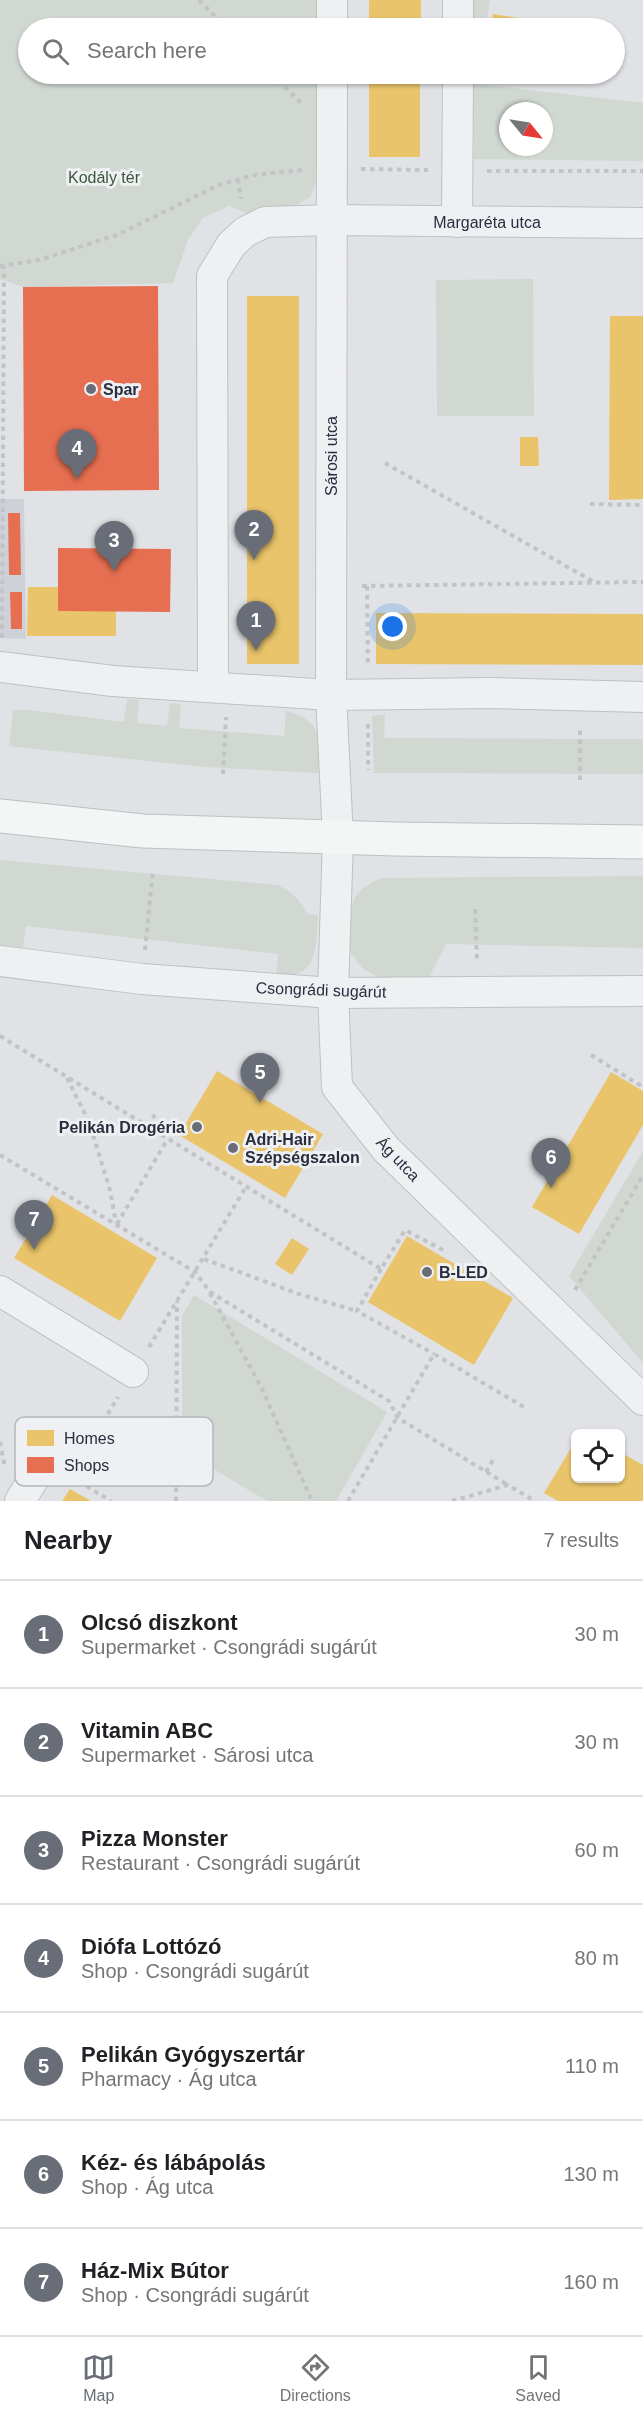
<!DOCTYPE html>
<meta charset="utf-8">
<style>
:root{--surface:#fff;--page:#f6f6f6;--text:#202124;--muted:#757577;--line:#e0e0e0;--accent:#696d77}
body{margin:0;font-family:Helvetica,sans-serif;background:var(--page);color:var(--text)}
.controls{position:absolute;right:18px;bottom:18px;display:grid;overflow:hidden;border-radius:9px;box-shadow:0 2px 4px #0004}
.controls button{width:54px;height:54px;display:grid;place-items:center;padding:0;border:0;border-bottom:2px solid var(--line);background:var(--surface);color:var(--text);font:30px sans-serif}
.compass{position:absolute;left:499px;top:102px;width:54px;height:54px;border-radius:50%;background:var(--surface);box-shadow:0 2px 4px #0004;rotate:120deg}
.you{position:absolute;left:393px;top:627px;width:21px;height:21px;margin:-15px;border:4px solid #fff;border-radius:50%;background:#1a73e8;box-shadow:0 0 0 9px #1a73e833}
.badge{display:grid;place-items:center;width:39px;height:39px;border-radius:50%;background:var(--accent);color:#fff;font-size:20px;font-weight:700}
.pin{position:absolute;translate:-50% -50px;filter:drop-shadow(0 2px 3px #0008)}
.pin::after{content:'';position:absolute;top:32px;width:21px;height:18px;background:inherit;clip-path:polygon(0 0,100% 0,50% 100%)}
.list{margin:0;padding:0;list-style:none}
h2{display:flex;justify-content:space-between;align-items:center;height:78px;margin:0;padding:0 24px;font-size:26px}
h2 small{font-size:20px;font-weight:400;color:var(--muted)}
.list li{display:grid;grid-template-columns:39px 1fr auto;gap:18px;align-items:center;box-sizing:border-box;height:108px;padding:0 24px;border-top:2px solid var(--line)}
.list b{display:block;font-size:22px;white-space:nowrap}
.list p{margin:0;font-size:20px;white-space:nowrap;color:var(--muted)}
.list em{font-size:20px;font-style:normal;color:var(--muted)}
.icon{flex:none;width:33px;height:33px;fill:none;stroke:currentColor;stroke-width:2;stroke-linecap:round;stroke-linejoin:round}
.map{position:relative;flex:none;width:643px;height:1501px;overflow:hidden}
.search{position:absolute;background:var(--surface);box-shadow:0 2px 4px #0004;left:18px;right:18px;top:18px;height:66px;display:flex;align-items:center;gap:15px;box-sizing:border-box;padding:0 21px;border-radius:33px;color:var(--muted);font-size:22px}
.sheet{height:834px;background:var(--surface)}
nav{display:flex;justify-content:space-around;align-items:center;box-sizing:border-box;height:84px;border-top:2px solid var(--line);background:var(--surface);font-size:16px;color:var(--muted)}
nav a{display:grid;justify-items:center;gap:3px}
nav .on{color:var(--accent)}
.map>svg:first-child{display:block}
</style>
<div class="map">
<svg width="643" height="1501" viewBox="0 0 643 1501">
<rect width="100%" height="100%" fill="#e0e2e5"/>
<path fill="#cfd1d8" d="M0,499H24L26,639L0,638Z"/>
<g fill="#d0d8d1" fill-rule="evenodd">
<path d="M0,0H320V28H28V74H320L319,175L310,197L281,214L259,218L229,206L203,218L188,240L173,283L23,287L0,279Z"/>
<path d="M472,0H490L485,28H472Z"/>
<path d="M473,74H478L477,84L643,103V161L474,159ZM508,111H544V147H508Z"/>
<path d="M533,279L534,416H437L436,280Z"/>
<path d="M127,699L139,700L137,723L167,726L170,703L181,704L179,728L284,736L286,711C323,720 321,740 318,773L204,767L9,746L13,710H30L124,722Z"/>
<path d="M385,714L384,738L643,739V774L374,773L372,716Z"/>
<path d="M0,860L278,885C293,893 300,899 307,914L318,915C316,947 318,980 276,975L278,954L26,926L23,948L0,946Z"/>
<path d="M643,876V948L446,944L429,977L380,978L363,969L349,951V917L354,899L362,889L380,878Z"/>
<path d="M643,1151V1363L569,1276Z"/>
<path d="M194,1295L387,1412L336,1501H267L182,1450V1316Z"/>
</g>
<g fill="#e9c46a">
<rect x="369" y="0" width="52" height="28"/>
<path d="M493,14L576,27V28H491Z"/>
<rect x="369" y="74" width="51" height="83"/>
<rect x="247" y="296" width="52" height="368"/>
<path d="M610,316H643V499L609,500Z"/>
<path d="M520,437H538L539,466H520Z"/>
<path d="M28,587H58V611H116V636H27Z"/>
<path d="M376,613L643,614V665L376,664Z"/>
<path d="M217,1071L323,1134L285,1198L179,1135Z"/>
<path d="M611,1072L643,1091V1125L579,1234L532,1207Z"/>
<path d="M52,1195L157,1258L120,1321L14,1258Z"/>
<path d="M407,1236L513,1298L474,1365L368,1302Z"/>
<path d="M292,1238L309,1249L292,1275L275,1264Z"/>
<path d="M576,1440V1478H620V1452L643,1465V1501H558L544,1493Z"/>
<path d="M70,1489L91,1501H62Z"/>
</g>
<g fill="#e76f51">
<path d="M158,286L159,490L24,491L23,287Z"/>
<path d="M8,513H20L21,575H9Z"/>
<path d="M58,548L171,549L170,612L58,611Z"/>
<path d="M10,592H22V629H11Z"/>
</g>
<g fill="none" stroke-linecap="round" stroke-linejoin="round">
<g stroke="#bfc0c3" stroke-width="32">
<g id="minor">
<path d="M332,0V28"/>
<path d="M458,28V0"/>
<path d="M332,74L331,695L338,838L333,993L337,1087L386,1149L643,1400"/>
<path d="M457,222L458,74"/>
<path d="M0,667L113,681L331,695L489,693L643,697"/>
<path d="M213,687L212,276L231,245L245,232L265,222L332,220L643,223"/>
<path d="M0,961L142,979L333,993L643,991"/>
<path d="M0,1291L133,1372"/>
<path d="M20,1501L39,1470"/>
</g>
</g>
<g stroke="#bdbfc2" stroke-width="35">
<path id="major" d="M0,816L143,831L394,839L643,842"/>
</g>
<g stroke="#c2c3c7" stroke-width="4" stroke-dasharray="4.5 4.5" stroke-linecap="butt">
<path d="M199,0L227,28"/>
<path d="M272,74L302,104"/>
<path d="M361,169L428,170"/>
<path d="M487,171H643"/>
<path d="M238,179L241,199"/>
<path d="M0,266L39,260L117,235L219,185L254,175L302,170"/>
<path d="M385,463L594,582"/>
<path d="M590,504L643,505"/>
<path d="M362,586L643,582"/>
<path d="M367,586L368,665"/>
<path d="M2,638L4,266"/>
<path d="M368,724V770"/>
<path d="M223,774L226,717"/>
<path d="M580,780V726"/>
<path d="M475,909L477,962"/>
<path d="M145,950L153,870"/>
<path d="M0,1036L381,1269L405,1230L443,1250"/>
<path d="M591,1055L643,1087"/>
<path d="M67,1078L89,1122L110,1190L116,1223"/>
<path d="M148,1126L157,1111"/>
<path d="M0,1155L195,1272L210,1292L389,1401L398,1418L508,1485"/>
<path d="M117,1224L167,1140"/>
<path d="M204,1259L299,1294L357,1311"/>
<path d="M381,1269L357,1311L434,1354"/>
<path d="M575,1290L643,1175"/>
<path d="M210,1293L262,1389L312,1501"/>
<path d="M149,1347L246,1187"/>
<path d="M0,1442L5,1468"/>
<path d="M486,1472L493,1460"/>
<path d="M71,1476L118,1397"/>
<path d="M71,1477L111,1501"/>
<path d="M176,1501L177,1301"/>
<path d="M348,1501L434,1354L524,1407"/>
<path d="M452,1501L508,1485L533,1500"/>
</g>
<use href="#minor" stroke="#eff0f2" stroke-width="30"/>
<use href="#major" stroke="#f4f5f5" stroke-width="33"/>
</g>
<g fill="#696d77" stroke="#eef0f4" stroke-width="2">
<circle cx="91" cy="389" r="6"/>
<circle cx="197" cy="1127" r="6"/>
<circle cx="233" cy="1148" r="6"/>
<circle cx="427" cy="1272" r="6"/>
</g>
<g text-anchor="middle" dominant-baseline="central" stroke-width="6" stroke-linejoin="round" paint-order="stroke">
<g font-size="16" fill="#3a5638" stroke="#eef0f4">
<text x="104" y="177">Kodály tér</text>
</g>
<g font-size="16" fill="#292e3c" stroke="#eef0f4">
<text x="487" y="222">Margaréta utca</text>
<text transform="translate(331 456) rotate(-90)">Sárosi utca</text>
<text transform="translate(321 990) rotate(2)">Csongrádi sugárút</text>
<text transform="translate(398 1159) rotate(46)">Ág utca</text>
</g>
<g font-size="16" font-weight="bold" fill="#292e3c" stroke="#eef0f4" text-anchor="start">
<text x="103" y="389">Spar</text>
<text x="185" y="1127" text-anchor="end">Pelikán Drogéria</text>
<text x="245" y="1139">Adri-Hair<tspan x="245" dy="18">Szépségszalon</tspan></text>
<text x="439" y="1272">B-LED</text>
</g>
</g>
<rect x="15" y="1417" width="198" height="69" rx="9" fill="#eef0f4" stroke="#b3b6bd" stroke-width="1.5"/>
<rect x="27" y="1430" width="27" height="16" fill="#e9c46a"/>
<rect x="27" y="1457" width="27" height="16" fill="#e76f51"/>
<g font-size="16" fill="#292e3c">
<text x="64" y="1444">Homes</text>
<text x="64" y="1471">Shops</text>
</g>
</svg>
<div class="controls">
<button><svg class="icon" aria-label="locate" viewBox="0 0 24 24"><circle cx="12" cy="12" r="6"/><path d="M12 2v4M12 18v4M2 12h4M18 12h4"/></svg></button>
</div>
<svg class="compass" viewBox="-18 -18 36 36"><path d="M0-13l5 13h-10z" fill="#e53935"/><path d="M0 13l5-13h-10z" fill="#757577"/></svg>
<div class="you"></div>
<div class="pin badge" style="left:256px;top:651px">1</div>
<div class="pin badge" style="left:254px;top:560px">2</div>
<div class="pin badge" style="left:114px;top:571px">3</div>
<div class="pin badge" style="left:77px;top:479px">4</div>
<div class="pin badge" style="left:260px;top:1103px">5</div>
<div class="pin badge" style="left:551px;top:1188px">6</div>
<div class="pin badge" style="left:34px;top:1250px">7</div>
<div class="search"><svg class="icon" aria-label="search" viewBox="0 0 24 24"><circle cx="10" cy="10" r="6"/><path d="M15 15l6 6"/></svg>Search here</div>
</div>
<section class="sheet">
<h2>Nearby<small>7 results</small></h2>
<ul class="list">
<li><span class="badge">1</span><div><b>Olcsó diszkont</b><p>Supermarket · Csongrádi sugárút</p></div><em>30 m</em></li>
<li><span class="badge">2</span><div><b>Vitamin ABC</b><p>Supermarket · Sárosi utca</p></div><em>30 m</em></li>
<li><span class="badge">3</span><div><b>Pizza Monster</b><p>Restaurant · Csongrádi sugárút</p></div><em>60 m</em></li>
<li><span class="badge">4</span><div><b>Diófa Lottózó</b><p>Shop · Csongrádi sugárút</p></div><em>80 m</em></li>
<li><span class="badge">5</span><div><b>Pelikán Gyógyszertár</b><p>Pharmacy · Ág utca</p></div><em>110 m</em></li>
<li><span class="badge">6</span><div><b>Kéz- és lábápolás</b><p>Shop · Ág utca</p></div><em>130 m</em></li>
<li><span class="badge">7</span><div><b>Ház-Mix Bútor</b><p>Shop · Csongrádi sugárút</p></div><em>160 m</em></li>
</ul>
</section>
<nav>
<a class="on"><svg class="icon" aria-label="map" viewBox="0 0 24 24"><path d="M3 6l6-2 6 2 6-2v14l-6 2-6-2-6 2zM9 4v14M15 6v14"/></svg>Map</a>
<a><svg class="icon" aria-label="directions" viewBox="0 0 24 24"><path d="M12 3l9 9-9 9-9-9zM9 14v-3h6M13 9l2 2-2 2"/></svg>Directions</a>
<a><svg class="icon" aria-label="saved" viewBox="0 0 24 24"><path d="M7 4h10v16l-5-4-5 4z"/></svg>Saved</a>
</nav>
